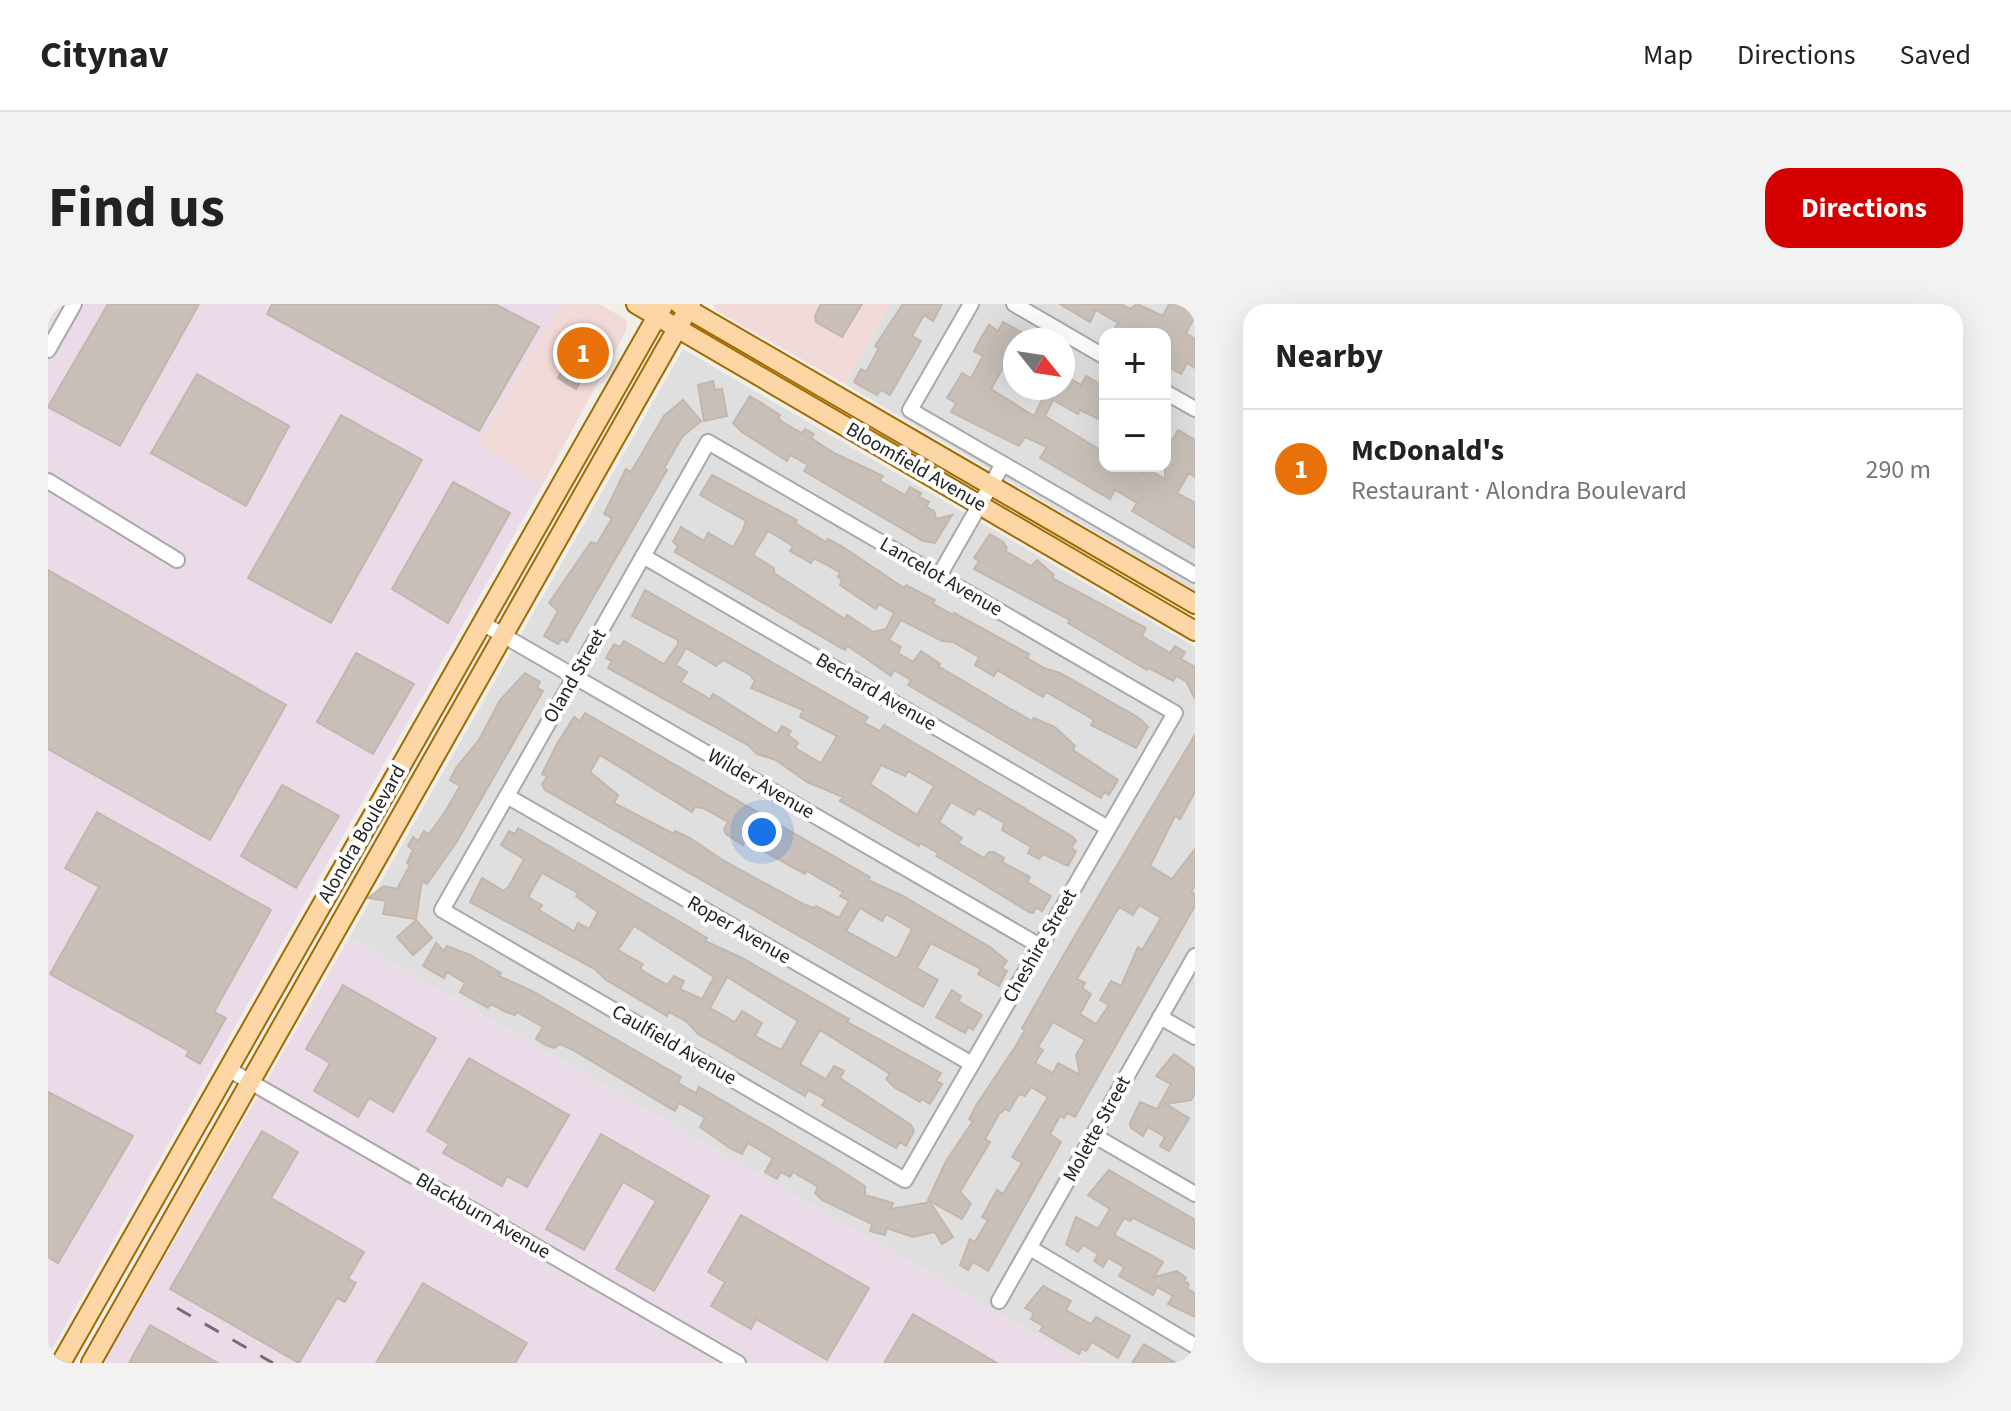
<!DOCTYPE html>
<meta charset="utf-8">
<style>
:root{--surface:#fff;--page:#f2f2f2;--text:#222;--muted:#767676;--line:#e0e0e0;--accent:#d40000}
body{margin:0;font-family:"Source Sans 3",sans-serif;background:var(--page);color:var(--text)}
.controls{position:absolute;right:24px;top:24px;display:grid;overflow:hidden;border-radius:16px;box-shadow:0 8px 32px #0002}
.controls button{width:72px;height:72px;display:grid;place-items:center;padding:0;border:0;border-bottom:2px solid var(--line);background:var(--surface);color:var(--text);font:40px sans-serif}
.compass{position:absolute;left:955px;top:24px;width:72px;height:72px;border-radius:50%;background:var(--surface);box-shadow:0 8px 32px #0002;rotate:120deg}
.you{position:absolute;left:714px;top:528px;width:28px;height:28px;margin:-20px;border:6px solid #fff;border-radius:50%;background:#1a73e8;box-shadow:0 0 0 12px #1a73e833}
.badge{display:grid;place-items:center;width:52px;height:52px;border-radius:50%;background:var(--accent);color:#fff;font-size:26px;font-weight:700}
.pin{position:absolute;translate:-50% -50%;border:4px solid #fff;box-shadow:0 2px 8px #0006}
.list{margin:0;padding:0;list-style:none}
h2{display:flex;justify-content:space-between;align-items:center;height:104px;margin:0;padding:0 32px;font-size:34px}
h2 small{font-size:26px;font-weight:400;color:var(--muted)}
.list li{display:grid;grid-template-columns:52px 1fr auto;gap:24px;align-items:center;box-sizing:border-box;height:120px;padding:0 32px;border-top:2px solid var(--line)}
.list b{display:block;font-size:30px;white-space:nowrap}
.list p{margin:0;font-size:26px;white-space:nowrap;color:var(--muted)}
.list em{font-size:26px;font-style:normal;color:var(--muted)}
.map{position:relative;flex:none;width:1147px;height:1059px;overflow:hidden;border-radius:24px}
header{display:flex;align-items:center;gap:48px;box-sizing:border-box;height:112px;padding:0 40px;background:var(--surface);border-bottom:2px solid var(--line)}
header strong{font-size:38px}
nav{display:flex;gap:44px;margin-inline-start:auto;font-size:28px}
.intro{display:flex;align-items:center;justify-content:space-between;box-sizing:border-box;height:192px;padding:0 48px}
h1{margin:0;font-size:56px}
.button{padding:20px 36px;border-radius:24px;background:var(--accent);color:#fff;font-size:28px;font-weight:700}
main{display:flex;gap:48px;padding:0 48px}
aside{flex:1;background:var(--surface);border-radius:24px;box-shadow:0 8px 32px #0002}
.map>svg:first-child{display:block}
</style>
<header>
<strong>Citynav</strong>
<nav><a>Map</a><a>Directions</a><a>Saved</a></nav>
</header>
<div class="intro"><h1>Find us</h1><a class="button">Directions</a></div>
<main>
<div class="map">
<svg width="1147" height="1059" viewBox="0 0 1147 1059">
<rect width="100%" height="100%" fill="#f2efe9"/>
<g fill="#e0dfdf" fill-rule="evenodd">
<path d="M842,0H1147V287L797,80ZM1057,30H1117V162H1057ZM967,36H1015V84H967Z"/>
<path d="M635,45L1147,343V1059H1037L301,634Z"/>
</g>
<g fill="#f2dad9">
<path d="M513,0H551L579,16L578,27L495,180L430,141Z"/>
<path d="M665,0H842L797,80L667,6Z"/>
</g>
<g fill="#ebdbe8">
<path d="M0,0H513L430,141L495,180L0,1052Z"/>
<path d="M301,634L1037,1059H56Z"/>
</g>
<g fill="#c7bfb8" stroke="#c4b6ab" stroke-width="2" fill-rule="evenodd">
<path d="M60,0H151L72,142L0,103Z"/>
<path d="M224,0H447L491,23L431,127L219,10Z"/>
<path d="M773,0H814L794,33L768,18L767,12Z"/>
<path d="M855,0H894L885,17L876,11L864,32L873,37L842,91L833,86L829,91L806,78L813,65L818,68L831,44L827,42Z"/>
<path d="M1012,0H1073L1082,5L1089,0L1115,12L1121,0H1147V13L1138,29L1147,35V64L1139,59L1133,70L1117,61V30H1063L1070,19L1048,6L1042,18Z"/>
<path d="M955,18L975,29L967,36V72L955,64L943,85L986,112L1000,84H1015V70L1033,81L1038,72L1057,83V118L1032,106L1030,110L1005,96L997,112L1057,149V162H1080L1095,170L1098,164L1117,175V134L1125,135L1130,126L1147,136V173L1141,169L1129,189L1147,199V244L1084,207L1089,199L1079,193L1067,186L1062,195L992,154L999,143L977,133L971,142L903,108L908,99L899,94L914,69L923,74L935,52L926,47L934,32L941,21L950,27Z"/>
<path d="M535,30L552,42L528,85L510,74Z"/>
<path d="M149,70L241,122L198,202L103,149Z"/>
<path d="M665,77L667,86L674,85L679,112L656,117L650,81Z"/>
<path d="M702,92L732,111L730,114L736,119L754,129L757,125L766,130L763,134L786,149L835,172L832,177L857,191L862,183L873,189L871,193L881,198L878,203L886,207L888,215L904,211L887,239L875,237L756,167L760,161L742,151L739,157L694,128L685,119Z"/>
<path d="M635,96L653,117L634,133L616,164L619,166L519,338L514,335L510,340L496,332L510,307L501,299L543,238L549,240L564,214L556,210L578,165L583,168L616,112Z"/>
<path d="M293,111L374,156L283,319L200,274Z"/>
<path d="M664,171L749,216L747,219L778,238L780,235L795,243L856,284L858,281L887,296L885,300L905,311L906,309L981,350L979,354L996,364L1012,369L1091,414L1100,423L1088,444L1043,421L1046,416L998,388L995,393L949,366L946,372L927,361L931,353L905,338L894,337L853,316L841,336L853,343L850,349L865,358L873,347L892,360L890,362L961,404L984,417L986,414L1007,423L1027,442L1025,446L1070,476L1061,491L1056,488L1053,494L860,381L863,376L846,366L843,372L816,353L799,342L797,346L627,248L630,242L625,238L633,223L656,237L660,229L685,243L695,226L698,217L652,191ZM720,227L745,242L742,247L754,254L763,259L766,254L792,268L790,273L794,276L792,281L820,300L828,305L831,300L846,309L838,325L825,328L799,311L797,315L726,269V264L705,251Z"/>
<path d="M405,178L462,209L400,319L344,285Z"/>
<path d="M942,230L955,238L959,244L957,247L983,262L989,256L1006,271L1004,274L1098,324L1094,332L1122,349L1127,342L1137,348L1133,355L1147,363V395L1138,377L1128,372L1125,377L1101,364L1099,366L1020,319L1022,316L926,265L931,257L926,254Z"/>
<path d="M0,266L238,401L162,536L0,445Z"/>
<path d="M597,286L820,413L816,419L832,427L836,421L1025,533L1028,537L1023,544L1028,547L1020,562L995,550L991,555L980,549L983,543L954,526L956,519L930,504L926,511L903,498L891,518L914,534L910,539L936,554L941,548H946L956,554L954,558L982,573L979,578L1003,592L994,607L988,603L985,609L981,608L902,560L888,552L890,549L872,539L871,542L792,497L795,493L759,478L728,456L709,450L700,441L560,364L564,357L558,354L566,340L572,343L576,337L616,360L630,340V336L584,312ZM638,344L668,362L675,356L702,371L707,377L703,384L755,406L752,413L789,432L773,459L747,444L750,439L740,431L743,427L734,422L729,430L665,390L662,395L633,378L639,368L628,361ZM833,461L857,472L860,467L886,482L869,511L822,480Z"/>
<path d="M308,349L366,380L325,450L269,418Z"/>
<path d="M477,369L492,378L489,384L495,387L408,539L379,580L374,577L368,615L335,610L338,597L320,594L336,582L349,585L362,561L359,559L365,546L360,542L365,533L370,537L376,527L381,530L397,508L412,482L402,476L408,464L431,436L452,396Z"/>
<path d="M537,409L822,573L820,576L853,591L942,643L959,657L954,664L959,667L951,682L930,670L933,665L883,639L869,664L890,676L875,703L497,486L494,480L499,473L494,470L509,440L526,413L532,417ZM552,451L644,508L647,503L655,504L680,518L676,526L678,530L695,541L697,537L757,570L759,567L795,588L792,592L801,597L791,614L768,602L766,604L755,600L676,557L642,534L627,527L626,530L566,499L570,491L542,468ZM812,604L834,617L838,610L864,625L850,653L847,654L798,627Z"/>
<path d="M1147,431V488L1132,515L1127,512L1102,562L1124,575L1147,545V581L1143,588L1147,590V602L1027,813L1019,809L1016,814L1012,812L1002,830L1013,838L940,967L925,958L920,966L912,961L922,935L927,938L940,916L934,913L949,886L955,890L974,859L964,853L1000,793L983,783L977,792L971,790L961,807L957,805L951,810L937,835L942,838L912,888L923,900L914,915L880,896L898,857L925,817L921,815L929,800L967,743L977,726L974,724L1025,635ZM1091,601L1113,614L1094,646L1090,643L1073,682L1063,677L1052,696L1061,701L1048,720L1032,710L1043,690L1034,684L1037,679L1029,675L1071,603L1085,611ZM1005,718L1037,736L1028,751L1032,771L1010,759L1005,769L987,759L995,746L990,743Z"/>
<path d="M234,481L291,512L248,584L193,552Z"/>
<path d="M49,508L223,606L166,708L178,714L152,760L138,752L141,747L2,670L51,583L17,564Z"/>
<path d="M470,524L646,626L659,634L657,637L694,654L801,715L799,718L893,769L888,777L894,780L882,800L874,795L872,798L846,783L838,775L842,770L772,726L752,760L778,775L786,762L796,767L792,774L863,821L866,827L858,842L852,838L848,844L830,834L774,801L778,796L760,786L757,792L650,730L639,718L621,708L619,712L558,676L547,665L422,598L434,574L456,587L461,582L476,555L453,541L461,527L467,530ZM494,569L530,589L528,592L550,608L541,625L530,619L526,627L491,606L494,601L480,593ZM586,622L666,673L654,695L632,685L636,677L626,672L619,681L592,665L595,660L570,646ZM679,673L750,717L733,746L707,732L714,719L694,707L687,718L662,704Z"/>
<path d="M368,616L384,634L365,651L349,633Z"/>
<path d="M388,639L396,647L399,642L422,651L453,669L451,672L484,687L633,773L630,779L648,789L651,783L778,857L817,882V891L845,899L843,905L882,898L905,933L894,940L887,928L865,933L839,924L837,931L822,927L824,920L774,896L767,889L770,883L745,868L742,873L733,868L729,875L717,868L725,854L700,839L694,850L683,845L652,823L657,814L631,799L627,807L525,746L512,740L506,744L498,741L488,735L495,723L469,708L467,711L458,708L443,700L440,704L412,688L417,679L399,668L396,674L375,662Z"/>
<path d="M295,681L388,734L345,808L321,794L310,813L266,787L282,759L258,745Z"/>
<path d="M904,686L913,692L910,697L934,711L925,726L920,723L917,729L888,713Z"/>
<path d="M1126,750L1147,765V790L1143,796L1118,800L1141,814L1121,847L1112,842L1117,833L1100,823L1095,832L1083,824L1082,819L1092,798L1109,805L1123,780L1108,772Z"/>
<path d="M421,754L521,811L479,883L459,872L454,882L395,849L401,840L379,827Z"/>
<path d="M0,788L85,832L10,959L0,953Z"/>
<path d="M214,827L250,848L223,894L316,948L300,975L308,979L297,998L289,994L251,1059L122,985Z"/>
<path d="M553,830L661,892L606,987L568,965L608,897L575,878L536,946L498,925Z"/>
<path d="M1061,866L1147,916V945L1085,914L1082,917L1076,914L1066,931L1115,958L1106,973L1129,967L1138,974L1136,977L1141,980L1139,985L1147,989V1013L1120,1000L1125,992L1109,983L1105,991L1071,972L1076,963L1060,954L1055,963L1046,957L1050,950L1035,941L1030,948L1018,940L1028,913L1050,925L1062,905L1040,891Z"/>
<path d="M693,911L821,984L779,1056L708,1015L703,1025L663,1002L677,978L660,968Z"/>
<path d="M375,979L479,1039L467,1059H328Z"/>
<path d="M995,982L1023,997L1018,1006L1043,1020L1048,1013L1082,1032L1070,1054L1044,1038L1038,1047L1034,1045L1031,1050L992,1027L995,1022L983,1015L986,1009L977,1004Z"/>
<path d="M865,1010L910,1036L949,1059H836Z"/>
<path d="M102,1021L170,1059H81Z"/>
<path d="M1096,1040L1110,1048L1128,1059H1084Z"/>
</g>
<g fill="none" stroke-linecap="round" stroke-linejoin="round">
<g stroke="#a9a9a9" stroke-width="18">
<g id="minor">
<path d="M923,0L862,106L1147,271"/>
<path d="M966,0L1057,53"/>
<path d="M0,46L26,0"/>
<path d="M1117,88L1147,105"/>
<path d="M660,138L1127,409L857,876L394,606Z"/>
<path d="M0,177L129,256"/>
<path d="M595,252L1060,524"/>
<path d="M891,272L955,160"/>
<path d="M434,319L992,642"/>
<path d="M459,492L924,760"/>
<path d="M1112,713L1147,733"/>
<path d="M180,765L690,1059"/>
<path d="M1045,831L1147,890"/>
<path d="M982,944L1147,1042"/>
<path d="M951,997L1147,652"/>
</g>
</g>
<g stroke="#a06b00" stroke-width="22">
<g id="major">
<path d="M588,0L1147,327"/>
<path d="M631,0L1147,300"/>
<path d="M13,1059L616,0"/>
<path d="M43,1059L643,0"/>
</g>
</g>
<use href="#minor" stroke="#fff" stroke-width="14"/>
<use href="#major" stroke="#fcd6a4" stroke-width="18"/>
<path stroke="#707070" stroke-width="3" stroke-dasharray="16 16" stroke-linecap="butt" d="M129,1004L225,1059"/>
</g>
<g text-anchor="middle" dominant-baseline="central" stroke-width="8" stroke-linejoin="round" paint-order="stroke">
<g font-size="20" fill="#222" stroke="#fff">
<text transform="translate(868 163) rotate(30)">Bloomfield Avenue</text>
<text transform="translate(893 273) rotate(30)">Lancelot Avenue</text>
<text transform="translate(527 372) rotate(-60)">Oland Street</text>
<text transform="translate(828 388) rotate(30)">Bechard Avenue</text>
<text transform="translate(713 480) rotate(30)">Wilder Avenue</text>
<text transform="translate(314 530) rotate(-60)">Alondra Boulevard</text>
<text transform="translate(691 626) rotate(30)">Roper Avenue</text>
<text transform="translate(992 642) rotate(-60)">Cheshire Street</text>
<text transform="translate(626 741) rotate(30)">Caulfield Avenue</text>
<text transform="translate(1049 825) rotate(-61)">Molette Street</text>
<text transform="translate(435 912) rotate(30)">Blackburn Avenue</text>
</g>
</g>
</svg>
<div class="controls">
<button>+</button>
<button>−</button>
</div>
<svg class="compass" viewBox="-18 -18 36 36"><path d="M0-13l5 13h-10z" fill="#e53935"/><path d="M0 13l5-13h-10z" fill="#767676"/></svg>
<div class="you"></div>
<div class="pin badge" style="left:535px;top:49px;background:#e8710a">1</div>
</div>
<aside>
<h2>Nearby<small></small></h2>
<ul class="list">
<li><span class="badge" style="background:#e8710a">1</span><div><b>McDonald's</b><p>Restaurant · Alondra Boulevard</p></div><em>290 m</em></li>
</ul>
</aside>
</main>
